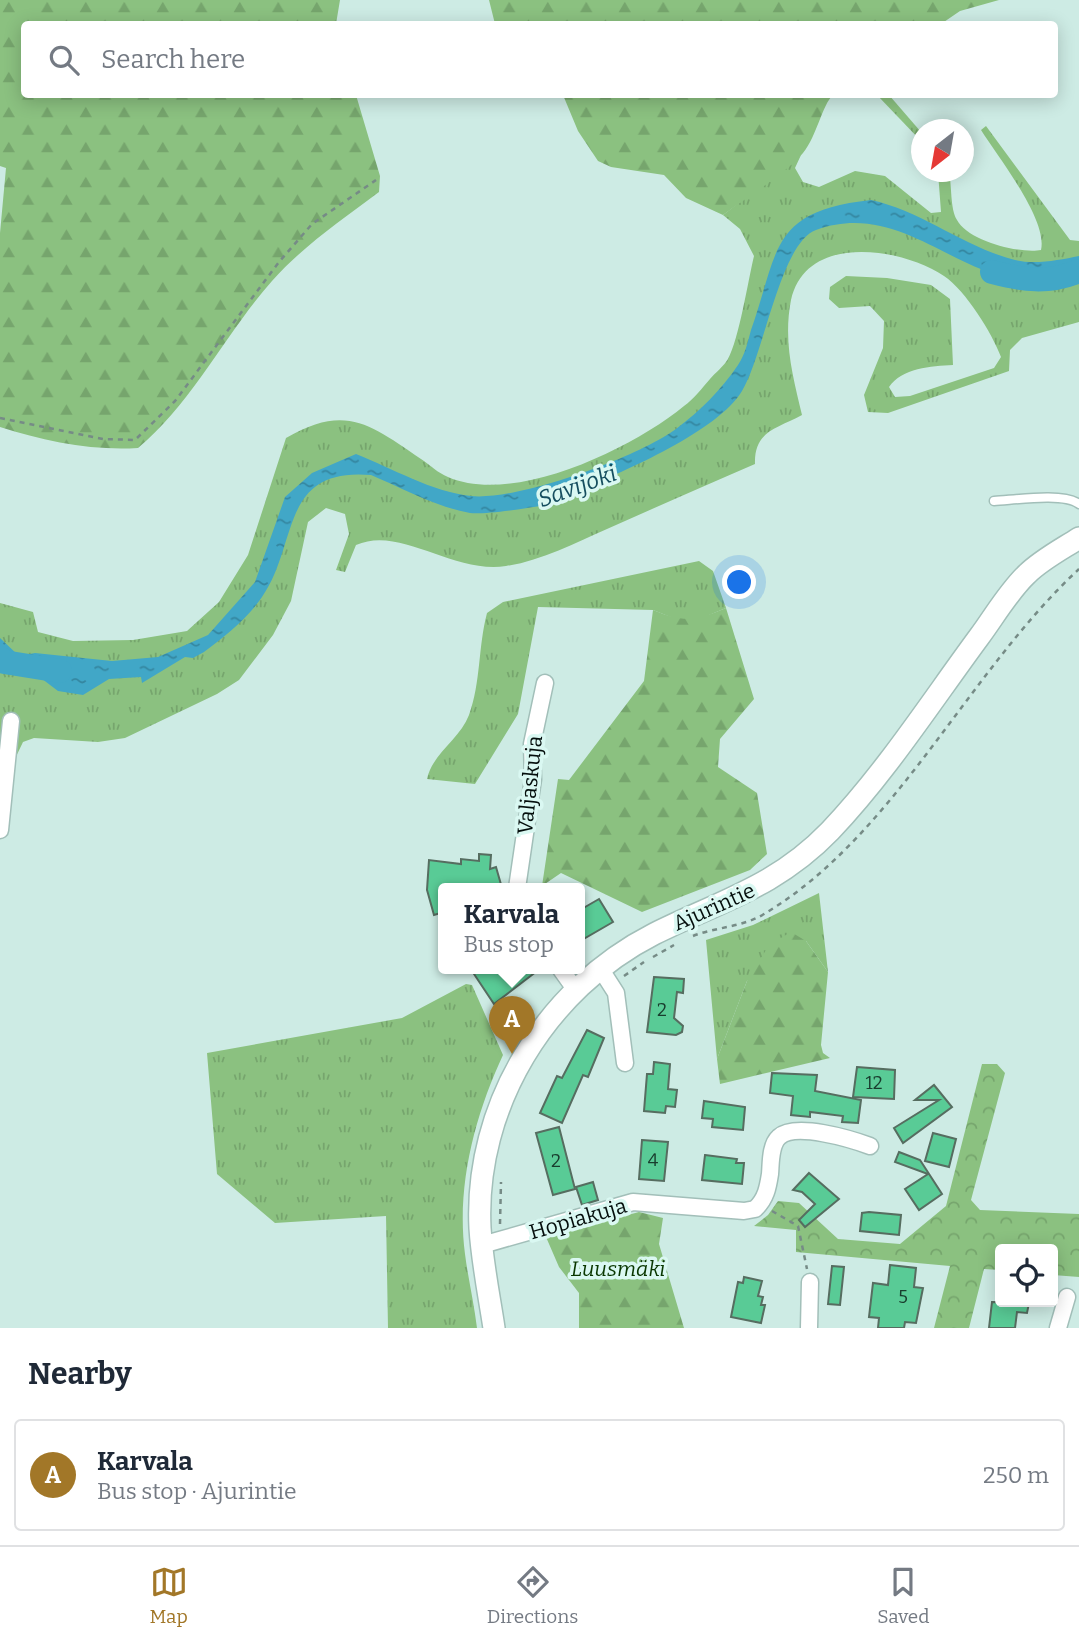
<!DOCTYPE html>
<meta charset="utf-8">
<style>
:root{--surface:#fff;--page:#f6f6f7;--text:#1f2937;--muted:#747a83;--line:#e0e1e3;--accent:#a27728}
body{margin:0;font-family:Bitter,serif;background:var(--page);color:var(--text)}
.controls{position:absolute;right:21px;bottom:21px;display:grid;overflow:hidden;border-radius:7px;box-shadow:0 4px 18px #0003}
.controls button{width:63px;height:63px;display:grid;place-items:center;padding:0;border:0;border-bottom:2px solid var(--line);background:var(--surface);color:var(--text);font:35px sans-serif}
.compass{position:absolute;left:911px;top:119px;width:63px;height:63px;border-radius:50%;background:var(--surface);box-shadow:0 4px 18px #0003;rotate:211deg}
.you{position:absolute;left:740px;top:583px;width:24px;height:24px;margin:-18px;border:5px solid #fff;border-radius:50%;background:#1a73e8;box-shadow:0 0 0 10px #1a73e833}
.badge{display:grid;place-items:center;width:46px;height:46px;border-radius:50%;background:var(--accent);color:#fff;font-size:23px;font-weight:700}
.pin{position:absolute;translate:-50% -58px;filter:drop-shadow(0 2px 4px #0008)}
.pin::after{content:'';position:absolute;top:37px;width:24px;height:21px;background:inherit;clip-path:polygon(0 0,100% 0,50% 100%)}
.popup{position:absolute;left:438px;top:883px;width:147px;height:91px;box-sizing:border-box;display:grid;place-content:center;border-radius:7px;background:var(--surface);filter:drop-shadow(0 2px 5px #0005);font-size:23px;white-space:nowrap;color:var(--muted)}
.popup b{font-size:26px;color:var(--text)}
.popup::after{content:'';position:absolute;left:50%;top:100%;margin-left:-14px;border:14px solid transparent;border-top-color:var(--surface)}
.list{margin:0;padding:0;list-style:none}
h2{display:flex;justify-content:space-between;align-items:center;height:91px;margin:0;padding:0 28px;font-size:30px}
h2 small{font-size:23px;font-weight:400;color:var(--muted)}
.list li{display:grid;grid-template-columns:46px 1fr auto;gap:21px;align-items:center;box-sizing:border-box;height:112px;margin:0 14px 14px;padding:0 14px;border:2px solid var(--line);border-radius:7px}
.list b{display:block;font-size:26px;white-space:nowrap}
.list p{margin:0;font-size:23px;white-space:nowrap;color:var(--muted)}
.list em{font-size:23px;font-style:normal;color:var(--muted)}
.icon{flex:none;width:38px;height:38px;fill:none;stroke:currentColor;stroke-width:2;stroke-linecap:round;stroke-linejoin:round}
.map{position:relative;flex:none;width:1079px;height:1328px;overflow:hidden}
.search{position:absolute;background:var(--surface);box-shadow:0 4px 18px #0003;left:21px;right:21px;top:21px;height:77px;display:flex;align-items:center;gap:18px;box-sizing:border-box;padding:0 24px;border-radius:7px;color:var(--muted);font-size:26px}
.sheet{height:217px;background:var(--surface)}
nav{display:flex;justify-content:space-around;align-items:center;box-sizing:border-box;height:98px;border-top:2px solid var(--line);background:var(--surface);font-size:19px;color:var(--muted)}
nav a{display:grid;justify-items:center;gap:4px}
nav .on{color:var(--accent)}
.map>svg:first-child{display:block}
</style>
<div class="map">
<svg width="1079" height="1328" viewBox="0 0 1079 1328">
<defs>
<pattern id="grass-tufts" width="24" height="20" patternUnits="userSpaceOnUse" patternTransform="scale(1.75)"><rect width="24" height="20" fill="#8bc180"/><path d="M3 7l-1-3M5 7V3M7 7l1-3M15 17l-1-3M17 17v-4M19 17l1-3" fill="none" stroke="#76a56d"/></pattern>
<pattern id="forest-firs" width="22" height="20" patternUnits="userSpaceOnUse" patternTransform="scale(1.75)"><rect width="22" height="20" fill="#8bc180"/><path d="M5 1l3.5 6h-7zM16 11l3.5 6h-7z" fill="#76a56d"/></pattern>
<pattern id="park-crowns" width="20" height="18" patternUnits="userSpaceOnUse" patternTransform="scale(1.75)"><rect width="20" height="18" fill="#8bc180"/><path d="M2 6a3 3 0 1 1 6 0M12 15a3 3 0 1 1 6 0" fill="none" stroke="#76a56d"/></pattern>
<pattern id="water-ripples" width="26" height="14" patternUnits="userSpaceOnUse" patternTransform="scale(1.75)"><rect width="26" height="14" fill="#41a7c7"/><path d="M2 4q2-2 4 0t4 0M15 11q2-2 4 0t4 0" fill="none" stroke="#3486a0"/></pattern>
</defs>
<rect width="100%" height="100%" fill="#cdebe4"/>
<g fill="url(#grass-tufts)">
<path d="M877,95H889L921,132V141Z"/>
<path d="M986,126L1070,240L1079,241V322L1022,338L1010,350L1009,371L888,413L868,412L864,395L883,348L884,321L870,306L839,308L829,299L830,287L846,276L887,278L931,285L950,299L953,365C931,366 902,368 889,387L895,397L910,396L994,368L1001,357C992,333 966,291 944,276C900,247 806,233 791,300C783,341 793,377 802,415C776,429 754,431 755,464C705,486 656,507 607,529C575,543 541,561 506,566C452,574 400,525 356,545L345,572L336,570L349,534L345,514L326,508L308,522L291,601L273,635L239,680L217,694L125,738L98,742L34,738L23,742L12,765L0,766V603L33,612L38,632L73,641L133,640L187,631L219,602L248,555L286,438C346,403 371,425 421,459C430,465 438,473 448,477C514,506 633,448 684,406C694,399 702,388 710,379C715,373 724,366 728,359C739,339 748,281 754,256L740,229L723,215L801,155L795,168L803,182L819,187L855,171L885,176L931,213L941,212L938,172H949C952,185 950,209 957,220C968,241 1020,254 1041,250C1048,220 998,157 981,130Z"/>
<path d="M699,561L713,571L726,608L697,620H678L653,610L538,607L518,714L475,784L427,779C432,754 460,739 469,715C481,682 478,647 487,613L503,602Z"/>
<path d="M819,893L828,972L806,941L747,981L717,1059L706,940L753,925Z"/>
<path d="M466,984L472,985L503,1055C475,1115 456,1186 465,1254C468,1278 474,1303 477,1328H388L386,1216L275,1223L217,1174L207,1053L402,1018Z"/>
</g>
<g fill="url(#forest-firs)">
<path d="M0,0H340L336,24H24V94L356,95L380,176L379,192C342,220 303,246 272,281C225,334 193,402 138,448C92,451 44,441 0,427V233L6,168L0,166Z"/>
<path d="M489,0H999L960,11L941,24H495Z"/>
<path d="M563,95H833C822,105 817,136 803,153C784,175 747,197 723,215L686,198L664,175L611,167L598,161L578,131Z"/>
<path d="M726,608L754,699L720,739L718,767L757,793L767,854L750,870L642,912L561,873L542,886L558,779L569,780L644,681L653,610C685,623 694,621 726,608Z"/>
<path d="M791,932L806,941L828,972L821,1045L823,1053L830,1058L720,1084L717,1059L747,981L769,945Z"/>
<path d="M639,1212L663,1218L659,1244L684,1328H579V1293L559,1267L546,1237Z"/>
</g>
<path fill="url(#park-crowns)" d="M982,1064H997L1005,1073L971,1200L980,1210L1079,1214V1277L1053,1275V1249H1000V1270L984,1269L969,1328H934L950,1266L796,1252V1230L754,1226L768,1215L778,1201L799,1203L838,1239L900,1244L946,1206Z"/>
<path fill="url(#water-ripples)" d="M871,200C922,211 964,247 1015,260C1035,265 1059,260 1079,256V273C1060,277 1040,282 1021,280C951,272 896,201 816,230C780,243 764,355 742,391C718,431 625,471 582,489C573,493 563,501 554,503C539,507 483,515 470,513C436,507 402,488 371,475C279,467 299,544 262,597C248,618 224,637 204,652L193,658L185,657L142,683L141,677L109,679L83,695L58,691L25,666L0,656V638L19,656L35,653L112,661L158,657L208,635L255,582L285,497L312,473L356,454C392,468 432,492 471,496C518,501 638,457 676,429C700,411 721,390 738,365C745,355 748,341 751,330C779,251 769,211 871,200Z"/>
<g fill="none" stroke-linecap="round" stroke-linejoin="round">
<g stroke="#41a7c7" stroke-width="24">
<path d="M992,272C1022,280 1049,284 1079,271"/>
<path d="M0,658L4,662L60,671"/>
</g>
</g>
<g fill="#59cb96" stroke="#566d60" stroke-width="2">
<path d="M479,854L491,855L490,869L496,867L502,888H444V912L434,915L427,890L429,860L461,864V859L479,861Z"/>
<path d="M599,899L613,922L580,941V910Z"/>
<path d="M481,968H541L494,1004L474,974Z"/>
<path d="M654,977L684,979L683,993L677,992L674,1018L683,1026L682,1032L676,1035L647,1032Z"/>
<path d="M587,1030L604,1038L588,1077L583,1075L562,1123L540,1113L557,1076L562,1078Z"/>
<path d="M654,1062L670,1064L668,1089L677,1090L675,1107L666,1106L665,1113L644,1111L647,1074H653Z"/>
<path d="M857,1067L895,1070L894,1099L853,1097Z"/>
<path d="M772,1073L817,1075L815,1091L861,1100L858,1123L842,1122L843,1116L810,1112V1117L791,1115L793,1096L770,1093Z"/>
<path d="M934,1085L952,1107L903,1143L894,1128L939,1100H915Z"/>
<path d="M704,1101L745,1107L743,1130L712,1127L713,1119L702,1118Z"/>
<path d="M559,1127L575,1189L553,1195L536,1133Z"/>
<path d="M933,1133L956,1139L949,1167L925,1161Z"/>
<path d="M642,1140L668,1142L664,1181L639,1179Z"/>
<path d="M899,1152L920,1160L942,1194L919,1210L905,1189L928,1174L895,1162Z"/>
<path d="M705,1155L737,1159L736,1163H744L742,1184L702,1180Z"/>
<path d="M809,1173L839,1199L805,1227L799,1220L815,1204L802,1192L793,1190Z"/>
<path d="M593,1182L598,1200L582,1205L576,1187Z"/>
<path d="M869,1212L901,1215L899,1235L860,1231L862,1213Z"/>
<path d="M890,1265L916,1268L914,1287L923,1288L916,1323L905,1322L904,1328H878L879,1318L869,1317L873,1283L888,1285Z"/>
<path d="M832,1266L844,1267L840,1305L828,1304Z"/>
<path d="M744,1277L762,1281L758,1296L763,1297L761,1305H765L761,1323L731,1317L738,1282L743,1283Z"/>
<path d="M992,1302L1029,1303L1027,1313L1017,1312L1015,1328H989Z"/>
</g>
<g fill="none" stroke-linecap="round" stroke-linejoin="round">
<g stroke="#a2bfb9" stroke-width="11">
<path id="service" d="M994,501C1014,500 1064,492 1079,504"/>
</g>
<g stroke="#a2bfb9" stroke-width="19">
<g id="minor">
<path d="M0,830L11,721"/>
<path d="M517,888L533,779L532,744L545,683"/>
<path d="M560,968L575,989"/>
<path d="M600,968L616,993L625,1063"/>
<path d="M482,1245L633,1202L744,1211L755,1209C766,1199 768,1187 770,1174C771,1163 770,1145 779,1137C795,1122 851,1139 870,1146"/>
<path d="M809,1328L810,1282"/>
<path d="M1058,1328L1067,1297"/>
</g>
</g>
<g stroke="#a2bfb9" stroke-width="24">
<path id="tertiary" d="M494,1328C489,1295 482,1261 480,1228C474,1106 546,989 654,934C720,901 776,887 830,831C886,772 931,702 979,637C994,617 1008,592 1027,574C1041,560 1062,549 1079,538"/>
</g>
<g stroke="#768b86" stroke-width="2.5" stroke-dasharray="5 5" stroke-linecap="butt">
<path d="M0,418L103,439L135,440L175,401L279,262L312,224L376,180"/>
<path d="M693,936C716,927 743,927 764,914C895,836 967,673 1079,569"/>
<path d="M653,957L674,945"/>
<path d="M624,976L644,962"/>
<path d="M772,1211L798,1226L807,1269"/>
<path d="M500,1224L501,1182"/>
</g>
<use href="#service" stroke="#fff" stroke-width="8"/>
<use href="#minor" stroke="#fff" stroke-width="16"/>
<use href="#tertiary" stroke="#fff" stroke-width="21"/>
</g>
<g text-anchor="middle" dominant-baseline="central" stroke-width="7" stroke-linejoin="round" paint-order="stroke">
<g font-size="18" fill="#193d2e">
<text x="662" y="1010">2</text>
<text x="874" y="1083">12</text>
<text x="653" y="1160">4</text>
<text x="556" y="1161">2</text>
<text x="903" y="1297">5</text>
</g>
<g font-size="21" fill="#040e0c" stroke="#daf8f2">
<text transform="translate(530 785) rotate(-84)">Valjaskuja</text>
<text transform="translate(714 907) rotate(-24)">Ajurintie</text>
<text transform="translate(578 1219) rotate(-16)">Hopiakuja</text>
</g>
<g font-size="21" font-style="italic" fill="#093700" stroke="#daf8f2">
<text x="618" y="1269">Luusmäki</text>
</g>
<g font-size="23" font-style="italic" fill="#154e5f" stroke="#daf8f2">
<text transform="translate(577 486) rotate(-20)">Savijoki</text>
</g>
</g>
</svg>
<div class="controls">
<button><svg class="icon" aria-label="locate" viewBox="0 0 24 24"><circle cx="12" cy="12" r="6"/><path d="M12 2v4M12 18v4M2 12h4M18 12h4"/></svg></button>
</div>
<svg class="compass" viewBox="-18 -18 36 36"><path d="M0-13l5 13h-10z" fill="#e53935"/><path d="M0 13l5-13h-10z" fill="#747a83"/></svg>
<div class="you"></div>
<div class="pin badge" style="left:512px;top:1054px">A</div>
<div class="popup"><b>Karvala</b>Bus stop</div>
<div class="search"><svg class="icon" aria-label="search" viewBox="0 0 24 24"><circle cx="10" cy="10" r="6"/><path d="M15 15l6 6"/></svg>Search here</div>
</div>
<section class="sheet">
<h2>Nearby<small></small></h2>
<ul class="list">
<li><span class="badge">A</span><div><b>Karvala</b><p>Bus stop · Ajurintie</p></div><em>250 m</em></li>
</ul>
</section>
<nav>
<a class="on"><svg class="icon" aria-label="map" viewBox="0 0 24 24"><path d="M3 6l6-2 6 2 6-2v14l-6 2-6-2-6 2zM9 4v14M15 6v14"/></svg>Map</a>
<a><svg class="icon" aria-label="directions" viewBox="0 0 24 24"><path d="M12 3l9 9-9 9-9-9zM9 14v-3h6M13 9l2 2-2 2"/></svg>Directions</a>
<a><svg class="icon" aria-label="saved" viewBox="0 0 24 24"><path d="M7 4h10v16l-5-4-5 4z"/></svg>Saved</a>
</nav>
